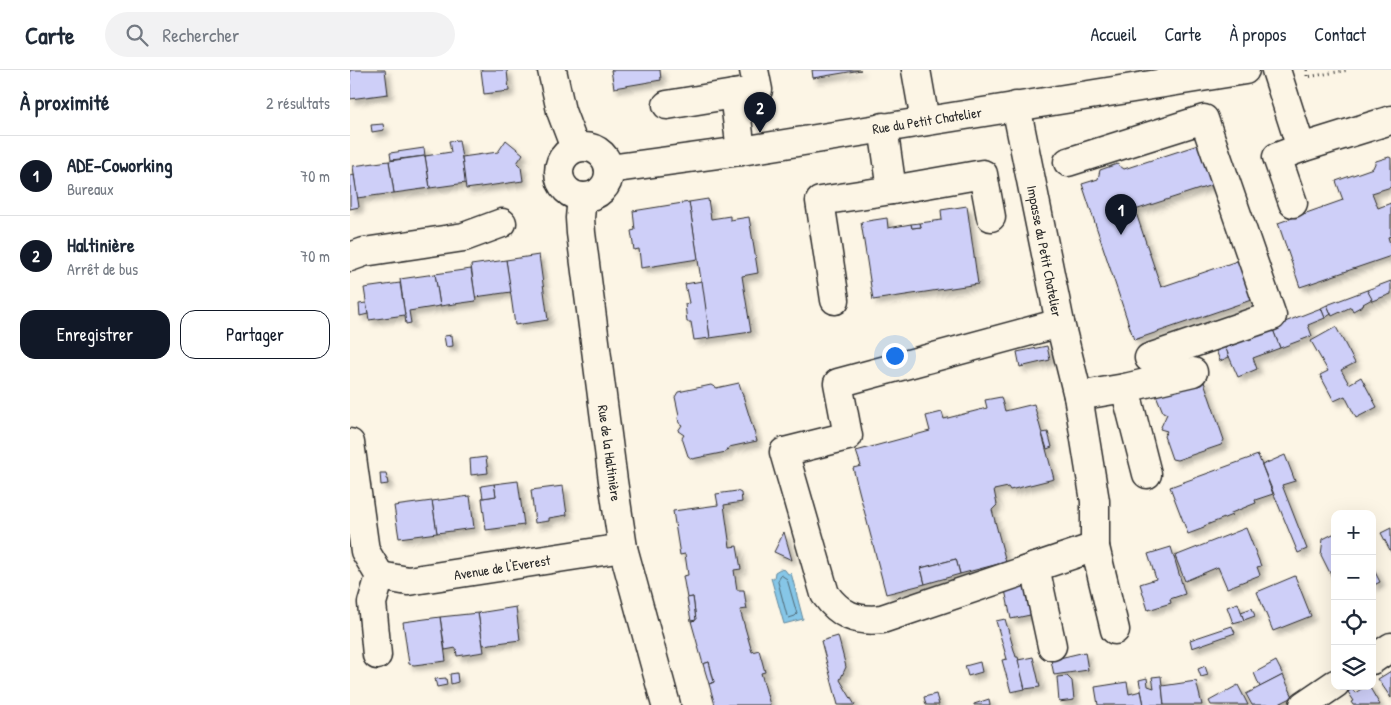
<!DOCTYPE html>
<html lang="fr">
<meta charset="utf-8">
<style>
:root{--surface:#fff;--page:#f2f2f3;--text:#1f2937;--muted:#747a83;--line:#e0e1e3;--accent:#111827}
body{margin:0;font-family:"Patrick Hand",sans-serif;background:var(--page);color:var(--text)}
.controls{position:absolute;right:15px;bottom:15px;display:grid;overflow:hidden;border-radius:10px;box-shadow:0 5px 20px #0002}
.controls button{width:45px;height:45px;display:grid;place-items:center;padding:0;border:0;border-bottom:1px solid var(--line);background:var(--surface);color:var(--text);font:25px sans-serif}
.you{position:absolute;left:544px;top:285px;width:18px;height:18px;margin:-12px;border:4px solid #fff;border-radius:50%;background:#1a73e8;box-shadow:0 0 0 8px #1a73e833}
.badge{display:grid;place-items:center;width:32px;height:32px;border-radius:50%;background:var(--accent);color:#fff;font-size:16px;font-weight:700}
.pin{position:absolute;translate:-50% -41px;filter:drop-shadow(0 1px 2px #0008)}
.pin::after{content:'';position:absolute;top:26px;width:18px;height:15px;background:inherit;clip-path:polygon(0 0,100% 0,50% 100%)}
.list{margin:0;padding:0;list-style:none}
h2{display:flex;justify-content:space-between;align-items:center;height:65px;margin:0;padding:0 20px;font-size:21px}
h2 small{font-size:16px;font-weight:400;color:var(--muted)}
.list li{display:grid;grid-template-columns:32px 1fr auto;gap:15px;align-items:center;box-sizing:border-box;height:80px;padding:0 20px;border-top:1px solid var(--line)}
.list b{display:block;font-size:19px;white-space:nowrap}
.list p{margin:0;font-size:16px;white-space:nowrap;color:var(--muted)}
.list em{font-size:16px;font-style:normal;color:var(--muted)}
.actions{display:flex;gap:10px;padding:15px 20px}
.actions a{flex:1;padding:11px 0;border:1px solid var(--accent);border-radius:15px;text-align:center;font-size:18px;color:var(--accent)}
.actions .main{background:var(--accent);color:#fff}
.icon{flex:none;width:28px;height:28px;fill:none;stroke:currentColor;stroke-width:2;stroke-linecap:round;stroke-linejoin:round}
.map{position:relative;flex:none;width:1041px;height:635px;overflow:hidden}
header{display:flex;align-items:center;gap:30px;box-sizing:border-box;height:70px;padding:0 25px;background:var(--surface);border-bottom:1px solid var(--line)}
header strong{font-size:24px}
nav{display:flex;gap:28px;margin-inline-start:auto;font-size:18px}
.search{width:350px;height:45px;background:var(--page);display:flex;align-items:center;gap:12px;box-sizing:border-box;padding:0 18px;border-radius:28px;color:var(--muted);font-size:19px}
main{display:flex}
aside{flex:1;background:var(--surface)}
.map>svg:first-child{display:block}
</style>
<header>
<strong>Carte</strong>
<div class="search"><svg class="icon" aria-label="search" viewBox="0 0 24 24"><circle cx="10" cy="10" r="6"/><path d="M15 15l6 6"/></svg>Rechercher</div>
<nav><a>Accueil</a><a>Carte</a><a>À propos</a><a>Contact</a></nav>
</header>
<main>
<aside>
<h2>À proximité<small>2 résultats</small></h2>
<ul class="list">
<li><span class="badge">1</span><div><b>ADE-Coworking</b><p>Bureaux</p></div><em>70 m</em></li>
<li><span class="badge">2</span><div><b>Haltinière</b><p>Arrêt de bus</p></div><em>70 m</em></li>
</ul>
<div class="actions"><a class="main">Enregistrer</a><a>Partager</a></div>
</aside>
<div class="map">
<svg width="1041" height="635" viewBox="0 0 1041 635">
<defs>
<filter id="shadow"><feDropShadow dx="4.5" dy="4.5" stdDeviation="2.5" flood-color="#0004"/></filter>
</defs>
<rect width="100%" height="100%" fill="#fcf5e5"/>
<filter id="ink" filterUnits="userSpaceOnUse"><feTurbulence type="fractalNoise" baseFrequency=".02" numOctaves="2"/><feDisplacementMap in="SourceGraphic" scale="10" xChannelSelector="R" yChannelSelector="G"/><feConvolveMatrix kernelMatrix="1 2 1 2 8 2 1 2 1" color-interpolation-filters="sRGB"/></filter>
<g filter="url(#ink)">
<path fill="#86c6e7" stroke="#62889c" d="M430,499L435,500L438,504L441,503L453,549L434,554L421,508H424L425,502Z"/>
<g fill="none" stroke-linecap="round" stroke-linejoin="round">
<path stroke="#4f6976" stroke-width="1" d="M431,505L437,509L447,544L445,546L439,548L437,546L428,512Z"/>
</g>
<g fill="#cecff8" stroke="#2b2b2b" filter="url(#shadow)">
<path d="M0,0H35L38,24L0,29Z"/>
<path d="M131,0H157L159,21L134,24Z"/>
<path d="M261,0H310L311,10L264,18Z"/>
<path d="M462,0H511L463,8Z"/>
<path d="M33,54L34,60L22,62L21,55Z"/>
<path d="M109,70L116,113L80,118L75,86L101,82L99,71Z"/>
<path d="M156,70L173,84L167,93L171,97L173,111L116,119L112,87L148,82Z"/>
<path d="M851,74L865,114L785,140L811,217L890,190L904,229L784,270L732,114L748,109L750,100L767,94L774,99Z"/>
<path d="M74,78L75,86L41,90L40,83Z"/>
<path d="M75,86L80,118L44,123L39,91Z"/>
<path d="M1039,87L1041,88V117L1022,123L1028,138L1041,133V166L1038,167L1041,177V186L950,217L928,153L993,130L986,111L1023,98L1026,91Z"/>
<path d="M39,91L44,123L7,128L3,96Z"/>
<path d="M4,105L9,137L0,139V106Z"/>
<path d="M358,129L361,149L380,146V150L399,147L408,203L392,206L401,262L360,268L339,132Z"/>
<path d="M339,132L348,189L291,198L289,179L284,180L281,161L285,160L283,141Z"/>
<path d="M617,136L628,214L523,230L511,152L537,148L538,158L561,154L562,158L571,157L570,153L592,150L591,140Z"/>
<path d="M570,153L571,157L562,158L561,154Z"/>
<path d="M189,185L198,250L165,255L156,190Z"/>
<path d="M156,190L161,222L125,227L121,195Z"/>
<path d="M121,199L126,231L90,236L85,204Z"/>
<path d="M85,204L90,236L59,241L61,253L56,254L50,209Z"/>
<path d="M352,211L360,268L344,270L341,252H337L335,234L339,233L335,214Z"/>
<path d="M1041,211V224L1022,231L1017,220Z"/>
<path d="M50,213L55,245L19,250L14,218Z"/>
<path d="M1017,220L1022,229L1013,234L1014,235L1003,241L1001,237L982,246L977,235Z"/>
<path d="M16,233L18,244L10,246L9,234Z"/>
<path d="M977,235L981,244L975,248L971,238Z"/>
<path d="M971,238L975,248L958,255L962,266L930,278L922,257Z"/>
<path d="M922,257L930,278L903,288L907,299L888,307L874,275Z"/>
<path d="M986,257L1005,293L991,300L999,314L1011,307L1027,337L1006,348L995,326L984,331L970,305L978,301L961,271Z"/>
<path d="M102,265L103,276L96,277L94,266Z"/>
<path d="M697,276L700,290L670,297L667,282Z"/>
<path d="M875,276L879,287L870,291L866,280Z"/>
<path d="M853,309L874,370L871,375L827,390L822,389L814,366L817,361L810,359L817,344L813,342L806,325L809,320Z"/>
<path d="M389,313L407,371L379,377L376,382L342,389L338,386L332,368L334,365L328,361L332,355L329,353L328,348L329,345L325,327L328,322L361,315L366,318Z"/>
<path d="M651,327L655,341L684,334L704,409L660,420L658,417L644,420L647,435L642,440L656,492L610,504L606,489L571,498L575,514L536,524L503,398L511,396L506,381L580,361L576,346L592,342L594,349L637,338L635,330Z"/>
<path d="M698,362L702,377L697,379L692,363Z"/>
<path d="M908,385L923,424L905,430L906,433L881,443L882,445L854,456V458L838,464L820,417Z"/>
<path d="M935,385L945,411L932,415L957,479L948,483L912,395Z"/>
<path d="M136,387L138,403L121,405L120,389Z"/>
<path d="M30,403H36L38,414L31,415Z"/>
<path d="M168,411L174,455L136,460L132,428L146,426L144,414Z"/>
<path d="M144,414L146,426L133,428L131,416Z"/>
<path d="M213,416L217,445L199,448V451L185,453L181,420Z"/>
<path d="M387,421L391,423L392,432L374,435L380,477L387,476L391,499L384,500L387,520H394L396,534L397,539L390,540L402,582L409,580L415,602L411,603L420,635H365L359,614L364,612L359,592L353,594L341,551L346,550L343,527L337,528L333,506L338,505L335,484L330,485L323,441L368,435L366,424Z"/>
<path d="M120,426L124,458L87,463L82,431Z"/>
<path d="M82,431L87,463L49,468L44,436Z"/>
<path d="M896,458L911,496L907,497L910,505L877,518L868,497L835,511L825,486Z"/>
<path d="M1041,458V482L1031,463Z"/>
<path d="M434,462L442,490L424,482Z"/>
<path d="M985,463V513L971,485L973,469Z"/>
<path d="M821,477L835,524L820,529L821,533L798,540L790,514L806,509L798,484Z"/>
<path d="M606,489L610,504L575,514L571,498Z"/>
<path d="M1022,496L1030,512L1022,516Z"/>
<path d="M945,506L961,546L923,561L907,522Z"/>
<path d="M677,510L685,544L661,549L654,515Z"/>
<path d="M343,527L346,550L341,551L337,528Z"/>
<path d="M888,533L894,550L883,553L877,537Z"/>
<path d="M166,537L170,570L133,575L128,543Z"/>
<path d="M902,538L905,546L894,550L891,542Z"/>
<path d="M128,543L134,582L107,586L106,578L95,580L90,547Z"/>
<path d="M90,547L96,591L64,595L59,594L53,552Z"/>
<path d="M655,549L666,587H668L675,619L661,622L652,590L657,589L646,551Z"/>
<path d="M882,556L885,563L842,578L840,570Z"/>
<path d="M488,566L496,597L490,610L505,635H488L471,571Z"/>
<path d="M735,582L738,600L704,605L701,590Z"/>
<path d="M683,587L690,617L675,619L668,590Z"/>
<path d="M926,591L933,605L910,617L904,603Z"/>
<path d="M359,592L364,612L359,614L353,594Z"/>
<path d="M630,592L632,602L618,606L615,596Z"/>
<path d="M855,596L858,605L851,607L848,599Z"/>
<path d="M1041,601V628L1028,609Z"/>
<path d="M107,603L108,612L101,614L100,604Z"/>
<path d="M933,605L943,627L927,635H902L896,624Z"/>
<path d="M717,606L722,611L724,630L709,632L707,607Z"/>
<path d="M811,606L814,635H794L789,610L797,608L798,616L804,618L802,607Z"/>
<path d="M96,608L97,615L87,617L85,609Z"/>
<path d="M846,611L852,635H814L812,616Z"/>
<path d="M777,612L779,624L791,621L794,635H748L745,617Z"/>
<path d="M888,615L898,635H861L859,631Z"/>
<path d="M1016,616H1019L1030,635H1003L1001,632L1004,631L998,622L1002,619L1005,623Z"/>
<path d="M586,624L589,635H576L574,627Z"/>
<path d="M639,629L640,635H624V634Z"/>
</g>
<g fill="none" stroke-linecap="round" stroke-linejoin="round">
<g stroke="#2b2b2b" stroke-width="31">
<g id="minor">
<path d="M202,0L211,41L225,78"/>
<path d="M566,0L575,51"/>
<path d="M926,0L951,78L1041,50"/>
<path d="M384,24L391,81"/>
<path d="M317,35L408,20L404,0"/>
<path d="M666,36L710,253L728,326L745,431V477"/>
<circle cx="234" cy="102" r="25"/>
<path d="M718,92L854,49L922,246L799,288"/>
<path d="M259,99L391,81L895,0"/>
<path d="M542,120L633,104L641,147"/>
<path d="M232,127L230,148L231,163L263,411L273,478L316,635"/>
<path d="M943,133L927,87L951,78"/>
<path d="M0,187L14,182L114,167L152,153"/>
<path d="M485,230L470,131L542,120L533,57"/>
<path d="M710,253L488,313L498,366L434,382L475,524C490,545 506,552 532,549L745,477L765,560"/>
<path d="M775,318L797,404"/>
<path d="M728,326L775,318L843,302"/>
<path d="M0,373L15,481L30,506L22,533L27,585"/>
<path d="M685,497L702,576"/>
<path d="M30,506L58,511L273,478"/>
<path d="M1022,590L1041,577"/>
<path d="M954,635L985,614"/>
</g>
</g>
<path stroke="#2b2b2b" stroke-width="3" stroke-dasharray="1 4" stroke-linecap="butt" d="M957,0V7L999,0"/>
<use href="#minor" stroke="#fcf5e5" stroke-width="28"/>
</g>
</g>
<g text-anchor="middle" dominant-baseline="central" stroke-width="4.5" stroke-linejoin="round" paint-order="stroke">
<g font-size="14" fill="#2b2b2b" stroke="#fcf5e5">
<text transform="translate(577 50) rotate(-9)">Rue du Petit Chatelier</text>
<text transform="translate(695 181) rotate(79)">Impasse du Petit Chatelier</text>
<text transform="translate(260 383) rotate(82)">Rue de la Haltinière</text>
<text transform="translate(152 497) rotate(-9)">Avenue de l'Everest</text>
</g>
</g>
</svg>
<div class="controls">
<button>+</button>
<button>−</button>
<button><svg class="icon" aria-label="locate" viewBox="0 0 24 24"><circle cx="12" cy="12" r="6"/><path d="M12 2v4M12 18v4M2 12h4M18 12h4"/></svg></button>
<button><svg class="icon" aria-label="layers" viewBox="0 0 24 24"><path d="M12 4l9 5-9 5-9-5zM3 14l9 5 9-5"/></svg></button>
</div>
<div class="you"></div>
<div class="pin badge" style="left:771px;top:165px">1</div>
<div class="pin badge" style="left:410px;top:63px">2</div>
</div>
</main>
